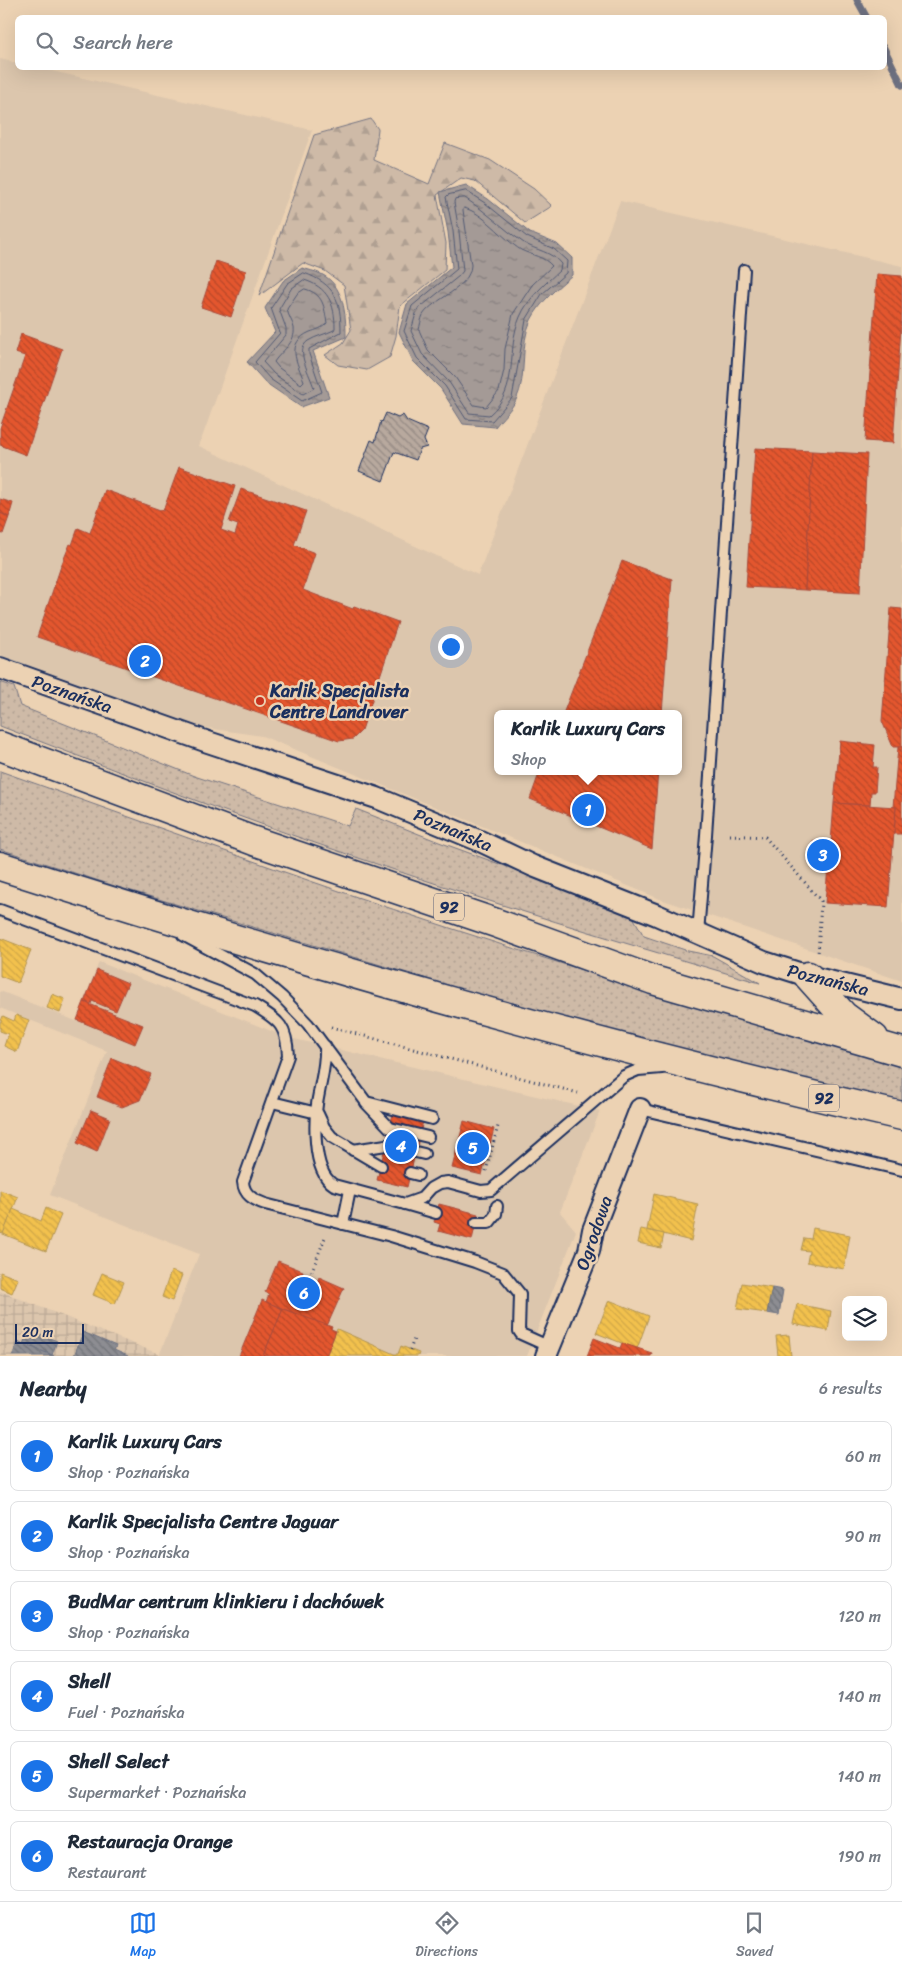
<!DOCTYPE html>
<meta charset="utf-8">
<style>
:root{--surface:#fff;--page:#f2f2f3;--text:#1f2937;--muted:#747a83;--line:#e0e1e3;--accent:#1a73e8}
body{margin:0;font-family:Sriracha,sans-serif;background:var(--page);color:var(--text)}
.controls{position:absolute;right:15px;bottom:15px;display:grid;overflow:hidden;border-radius:8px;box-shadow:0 5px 20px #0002}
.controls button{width:45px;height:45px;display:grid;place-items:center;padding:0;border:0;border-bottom:1px solid var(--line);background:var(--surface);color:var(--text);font:25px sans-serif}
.scale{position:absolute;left:15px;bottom:12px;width:69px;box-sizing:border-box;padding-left:5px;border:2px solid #1b2f5e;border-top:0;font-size:14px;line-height:18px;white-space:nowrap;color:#1b2f5e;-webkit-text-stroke:4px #ecd2b3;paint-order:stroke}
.you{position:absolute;left:450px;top:646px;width:18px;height:18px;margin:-12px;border:4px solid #fff;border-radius:50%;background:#1a73e8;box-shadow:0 0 0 8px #1a73e833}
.badge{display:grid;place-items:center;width:32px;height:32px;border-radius:50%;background:var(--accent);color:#fff;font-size:16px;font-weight:700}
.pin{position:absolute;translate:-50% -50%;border:2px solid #fff;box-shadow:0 1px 5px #0006}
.popup{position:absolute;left:494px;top:710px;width:188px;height:65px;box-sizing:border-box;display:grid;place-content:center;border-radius:8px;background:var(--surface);filter:drop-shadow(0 1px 4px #0005);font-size:16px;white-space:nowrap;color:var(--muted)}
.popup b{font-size:19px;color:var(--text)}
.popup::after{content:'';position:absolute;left:50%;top:100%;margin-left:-10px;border:10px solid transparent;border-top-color:var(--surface)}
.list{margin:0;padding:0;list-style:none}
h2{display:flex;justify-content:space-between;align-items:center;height:65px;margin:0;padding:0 20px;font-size:21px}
h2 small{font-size:16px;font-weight:400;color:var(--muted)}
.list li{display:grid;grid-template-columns:32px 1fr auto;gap:15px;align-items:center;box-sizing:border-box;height:70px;margin:0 10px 10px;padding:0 10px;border:1px solid var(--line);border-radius:8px}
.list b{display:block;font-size:19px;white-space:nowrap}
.list p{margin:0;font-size:16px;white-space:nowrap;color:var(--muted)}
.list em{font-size:16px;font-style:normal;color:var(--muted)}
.icon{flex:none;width:28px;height:28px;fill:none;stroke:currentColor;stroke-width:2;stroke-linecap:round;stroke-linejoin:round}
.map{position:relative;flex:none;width:902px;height:1356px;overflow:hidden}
.search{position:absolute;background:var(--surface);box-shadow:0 5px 20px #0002;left:15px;right:15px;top:15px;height:55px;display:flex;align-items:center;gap:12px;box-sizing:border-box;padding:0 18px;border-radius:8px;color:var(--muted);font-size:19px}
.sheet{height:545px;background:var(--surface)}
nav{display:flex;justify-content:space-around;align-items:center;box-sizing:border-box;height:70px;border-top:1px solid var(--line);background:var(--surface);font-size:14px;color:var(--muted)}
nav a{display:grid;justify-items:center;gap:2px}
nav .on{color:var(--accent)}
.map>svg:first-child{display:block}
</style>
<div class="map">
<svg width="902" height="1356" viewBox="0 0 902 1356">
<defs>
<pattern id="industrial-grid" width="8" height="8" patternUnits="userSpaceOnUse" patternTransform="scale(1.25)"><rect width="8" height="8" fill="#dcc6ad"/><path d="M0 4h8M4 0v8" fill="none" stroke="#bcaa97"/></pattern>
<pattern id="grass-dots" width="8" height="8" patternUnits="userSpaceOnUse" patternTransform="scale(1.25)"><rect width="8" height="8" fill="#cebaa7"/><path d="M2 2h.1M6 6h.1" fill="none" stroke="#b0a092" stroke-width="1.8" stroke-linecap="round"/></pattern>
<pattern id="forest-firs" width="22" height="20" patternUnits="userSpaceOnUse" patternTransform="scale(1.25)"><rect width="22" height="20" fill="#cebaa7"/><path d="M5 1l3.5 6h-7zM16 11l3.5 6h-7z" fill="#b0a092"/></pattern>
<pattern id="water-ripples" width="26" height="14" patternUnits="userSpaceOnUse" patternTransform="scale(1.25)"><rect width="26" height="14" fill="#a49a96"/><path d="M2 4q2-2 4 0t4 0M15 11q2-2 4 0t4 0" fill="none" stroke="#857e7e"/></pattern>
<pattern id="homes-back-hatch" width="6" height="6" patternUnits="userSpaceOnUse" patternTransform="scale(1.25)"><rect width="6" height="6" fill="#f2c14e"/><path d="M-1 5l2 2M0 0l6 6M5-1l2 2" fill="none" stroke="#cfa646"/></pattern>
<pattern id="shops-back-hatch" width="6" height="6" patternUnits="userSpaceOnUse" patternTransform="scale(1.25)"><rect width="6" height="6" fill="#e4572e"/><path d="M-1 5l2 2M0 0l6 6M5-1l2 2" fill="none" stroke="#b8482a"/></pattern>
<pattern id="industry-back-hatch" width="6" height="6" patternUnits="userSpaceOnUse" patternTransform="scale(1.25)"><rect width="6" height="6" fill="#8d8d92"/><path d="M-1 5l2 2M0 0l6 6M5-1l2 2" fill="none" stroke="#72747a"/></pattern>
<pattern id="building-back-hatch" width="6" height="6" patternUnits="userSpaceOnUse" patternTransform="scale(1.25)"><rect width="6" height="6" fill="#b8a99e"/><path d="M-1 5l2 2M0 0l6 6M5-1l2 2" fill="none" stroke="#958a84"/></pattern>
</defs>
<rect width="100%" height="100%" fill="#ecd2b3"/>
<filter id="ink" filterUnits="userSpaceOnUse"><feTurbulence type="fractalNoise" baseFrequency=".02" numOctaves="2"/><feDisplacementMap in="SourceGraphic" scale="10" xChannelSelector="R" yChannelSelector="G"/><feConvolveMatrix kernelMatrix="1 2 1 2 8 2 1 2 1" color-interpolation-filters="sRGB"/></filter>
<g filter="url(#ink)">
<g fill="#dcc6ad" fill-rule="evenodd">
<path d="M0,59L17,63L18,68H39L312,130L199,446L478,575L620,201L902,266V981L660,899L262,736L166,722L0,655ZM498,714H678V771H498Z"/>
<path d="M99,962L286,1037L600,1111L560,1212L576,1231L527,1356H159L199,1254L50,1195L107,1051L0,1008V991L76,1021Z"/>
</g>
<path fill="url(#industrial-grid)" d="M0,1291L159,1354V1356H0Z"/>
<g fill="url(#grass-dots)" stroke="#747482">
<path d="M0,682L14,687L20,706L194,776L348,826L356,809L439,842L568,889L633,917L644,936L688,951L713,956L760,983C578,930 397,874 219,809C145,782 73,754 0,726Z"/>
<path d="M0,771C150,824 299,879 450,928C600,977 751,1021 902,1064V1104L505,1005L448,985L118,887L0,849Z"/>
</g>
<path fill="url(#forest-firs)" stroke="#747482" d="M371,119L378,129L374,160L429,184L445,143L490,160L534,189L552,206L525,223L475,181L461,178L437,195L446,243L445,270L400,306L396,336L390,357L367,370L338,365L325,355L343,343L351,330L344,285L325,271L303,263L259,296L314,135Z"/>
<g fill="url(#water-ripples)" stroke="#6d6f80">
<path d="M466,185L488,199L530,233L557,244L572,258V275C556,289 541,301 531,320C519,345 528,375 516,400C512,409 501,419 495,427L463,424L441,389L413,361L399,332L407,304L452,267L448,232L440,192Z"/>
<path d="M302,268C308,270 315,271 321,274C344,285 346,314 346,337L313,351L329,397L301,407L266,383L247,362L275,332L265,308L283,281Z"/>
</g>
<g fill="url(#homes-back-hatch)" stroke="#b29553">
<path d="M0,938L31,950L18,983L0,976Z"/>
<path d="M52,994L65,999L60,1013L47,1008Z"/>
<path d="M16,1015L29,1020L17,1052L4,1046L8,1034L0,1031V1023L3,1016L14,1021Z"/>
<path d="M0,1190L18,1197L3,1234L0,1233Z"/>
<path d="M654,1194L698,1204L691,1241L647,1230Z"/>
<path d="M46,1208L61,1215L46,1251L3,1234L13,1209L41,1221Z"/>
<path d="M813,1228L850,1235L844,1269L807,1262L809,1251L801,1250L804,1238L811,1239Z"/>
<path d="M641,1229L664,1234L661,1248L638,1243Z"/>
<path d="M171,1271L182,1275L172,1301L162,1297Z"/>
<path d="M0,1272L18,1279L12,1293L0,1288Z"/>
<path d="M102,1273L124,1282L115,1304L93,1295Z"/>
<path d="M742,1283L772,1288L767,1313L737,1309Z"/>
<path d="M609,1300L649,1316L637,1349L596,1333Z"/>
<path d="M797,1304L831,1311L828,1331L793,1324Z"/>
<path d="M337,1329L394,1354H398L401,1346L419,1353L418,1356H326Z"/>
<path d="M789,1335L791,1356H778L776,1336Z"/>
</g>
<g fill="url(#shops-back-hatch)" stroke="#a84b3c">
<path d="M216,261L246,271L231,317L201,307Z"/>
<path d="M877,274L902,276V314L893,443L865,441Z"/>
<path d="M21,334L62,349L26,455L0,445V428L25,356L15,353Z"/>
<path d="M755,448L812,451L805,590L746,587Z"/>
<path d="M812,451L867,454L860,593L805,590Z"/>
<path d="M179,467L235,486L221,530L235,535L238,525L229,522L241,489L306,511L294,545L315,553L303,590L353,609L354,606L398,622L362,730L353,739L339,741L37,637L61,566L70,544L72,545L78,528L90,533L105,490L163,511Z"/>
<path d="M0,499L13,503L9,517L0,513Z"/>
<path d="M0,513L9,517L3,534L0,533Z"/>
<path d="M622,561L672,579L662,714H563Z"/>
<path d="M891,608L902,609V747H893L882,721Z"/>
<path d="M840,741L875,745L873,767H877L875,792H871L870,805L834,803Z"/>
<path d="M898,747H902V834H894L896,807H893Z"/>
<path d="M540,771H658L652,849L530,799Z"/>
<path d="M834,803L896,807L888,907L825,903L828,866L811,865L813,841L831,842Z"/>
<path d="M97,970L128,983L116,1011L92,1001L91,1004L84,1002Z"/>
<path d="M84,1002L143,1025L135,1044L77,1020Z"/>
<path d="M112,1058L151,1074L140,1100L122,1107L97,1097Z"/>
<path d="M395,1106L425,1113L407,1187L377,1180Z"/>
<path d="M91,1110L110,1118L97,1152L77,1143Z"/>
<path d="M464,1121L494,1129L482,1175L452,1168Z"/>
<path d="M439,1204L478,1214L472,1240L438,1231L440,1224L434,1222Z"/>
<path d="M278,1261L303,1271L301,1278L316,1285L319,1277L344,1288L327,1326L266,1302L269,1294L265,1292Z"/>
<path d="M262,1300L283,1309L263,1356H239Z"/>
<path d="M283,1309L332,1327L331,1329L336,1331L326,1356H263Z"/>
<path d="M594,1338L620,1348L622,1343L652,1353L651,1356H587Z"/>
</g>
<g fill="url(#industry-back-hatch)" stroke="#6b7182">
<path d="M772,1288L783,1290L779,1315L767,1313Z"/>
<path d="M29,1330L57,1341L52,1355L23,1344Z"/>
<path d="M83,1332L116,1346L114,1350L128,1356H74Z"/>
<path d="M18,1342L52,1355L54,1356H12Z"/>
</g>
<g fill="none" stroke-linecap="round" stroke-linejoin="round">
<g stroke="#525a74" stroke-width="1">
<path d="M466,191L485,203L527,237L554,249L567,261L566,273L542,294L526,320L512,398L492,421L466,419L445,386L417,358L404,331L412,306L457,269L453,231L446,197L448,195Z"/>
<path d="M465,198C486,211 503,229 524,243C537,251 551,251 561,264L560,270C545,284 528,298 520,317C505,351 521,388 489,415L469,413L449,382L422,354L411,331L417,310L459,276L463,271L459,231L454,202L455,199Z"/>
<path d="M464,208C483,212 503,239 521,250C531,255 545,257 552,266L532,285L513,314L505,349L504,370L499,391L486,407L474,405L455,377L428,350L419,330C420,326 421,319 423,315C434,298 470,289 471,265L463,210Z"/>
<path d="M304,273C335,284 341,300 341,332L309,349V354L322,392L302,401L270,379L255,362L280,333L271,308L287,284Z"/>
<path d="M304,280C328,287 335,304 335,328L334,330C326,334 316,336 308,341C294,350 311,376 314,388L303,394L274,374L263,362L286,335V328L279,309L291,289Z"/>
<path d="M305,289C324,294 324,307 327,323C323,328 316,330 310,332C285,343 297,362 304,381L301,384L279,368L274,362C281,351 296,343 294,328C293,322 288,316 287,309L297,294Z"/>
</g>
<g stroke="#6d6f80" stroke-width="7">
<path d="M857,0L867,18"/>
<path d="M884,48L902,85"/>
</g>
</g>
<path fill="url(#building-back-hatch)" stroke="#1b2f5e" d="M386,413L398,418L403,415L407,421L428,430L424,440L427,447L420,449L416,460L394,452L383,481L359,471L371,440L375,442L381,421L382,422Z"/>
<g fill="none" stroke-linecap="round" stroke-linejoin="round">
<g stroke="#1b2f5e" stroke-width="14">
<g id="service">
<path d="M0,910L255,1006C280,1021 287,1027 288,1056L243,1182C244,1195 254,1200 265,1204L391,1236L475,1262L503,1273L520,1294L519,1331L521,1334L550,1347"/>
<path d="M698,933L706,835L744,270"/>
<path d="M183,935L255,974L282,997L308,1024L366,1102L432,1119"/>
<path d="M325,1046C326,1063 322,1076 319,1093C314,1116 311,1171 334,1185L405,1204L422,1198L431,1188L440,1183L448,1182L481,1191L491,1190L624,1076L638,1070L662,1068"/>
<path d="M272,1102L317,1113"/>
<path d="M366,1103L390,1128L428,1137"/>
<path d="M640,1109L902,1170"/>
<path d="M318,1114L324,1127L332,1137L381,1166"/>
<path d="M353,1150L386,1145L424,1154"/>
<path d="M410,1173L418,1175"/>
<path d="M405,1204L436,1213"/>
<path d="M476,1223H489L496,1214L497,1206"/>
<path d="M343,1224L350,1190"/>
</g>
</g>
<g stroke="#1b2f5e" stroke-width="24">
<g id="minor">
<path d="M0,668L208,742L377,798L480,841L533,866L657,915L764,962L808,976L902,999"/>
<path d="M546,1356L589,1251L593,1230L640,1109"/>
</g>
</g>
<g stroke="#1b2f5e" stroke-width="31">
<g id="primary">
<path d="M0,746L254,841L496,923L653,980L902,1052"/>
<path d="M0,866C297,961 598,1047 902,1116"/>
<path d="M808,976L844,1016L874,1038"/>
</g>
</g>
<g stroke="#1b2f5e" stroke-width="3" stroke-dasharray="1 4" stroke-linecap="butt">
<path d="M730,835L765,837L821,901L818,955"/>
<path d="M331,1027L578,1093"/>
<path d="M486,1171L498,1126"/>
<path d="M308,1281L326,1235"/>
<path d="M410,1350L414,1339"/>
</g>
<use href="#service" stroke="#ecd2b3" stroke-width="10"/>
<use href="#minor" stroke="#ecd2b3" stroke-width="20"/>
<use href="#primary" stroke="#ecd2b3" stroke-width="28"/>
</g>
</g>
<circle fill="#c8321e" stroke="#ecd2b3" stroke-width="2" cx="260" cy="701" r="5"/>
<g text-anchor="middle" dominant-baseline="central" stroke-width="5" stroke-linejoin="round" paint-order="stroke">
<g fill="#ecd2b3" stroke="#5a6078" stroke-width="1">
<rect x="434" y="893.5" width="30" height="27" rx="4"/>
<rect x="809" y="1084.5" width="30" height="27" rx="4"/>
</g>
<g font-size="16" font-weight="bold" fill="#1b2f5e">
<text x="449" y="907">92</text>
<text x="824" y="1098">92</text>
</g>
<g font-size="18" font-weight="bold" fill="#1b2f5e" stroke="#ecd2b3" text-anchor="start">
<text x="270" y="691">Karlik Specjalista<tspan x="270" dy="21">Centre Landrover</tspan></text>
</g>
<g font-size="18" fill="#1b2f5e" stroke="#ecd2b3">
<text transform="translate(72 694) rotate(19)">Poznańska</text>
<text transform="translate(453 830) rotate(23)">Poznańska</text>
<text transform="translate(828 980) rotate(14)">Poznańska</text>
<text transform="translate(594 1233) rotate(-71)">Ogrodowa</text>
</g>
</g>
</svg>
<div class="controls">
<button><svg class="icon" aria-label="layers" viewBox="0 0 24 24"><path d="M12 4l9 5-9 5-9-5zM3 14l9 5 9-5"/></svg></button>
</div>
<div class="scale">20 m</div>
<div class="you"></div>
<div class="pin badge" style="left:588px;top:810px">1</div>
<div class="popup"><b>Karlik Luxury Cars</b>Shop</div>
<div class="pin badge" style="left:145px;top:661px">2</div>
<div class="pin badge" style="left:823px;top:855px">3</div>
<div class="pin badge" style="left:401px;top:1146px">4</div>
<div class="pin badge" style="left:473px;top:1148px">5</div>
<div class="pin badge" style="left:304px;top:1293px">6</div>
<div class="search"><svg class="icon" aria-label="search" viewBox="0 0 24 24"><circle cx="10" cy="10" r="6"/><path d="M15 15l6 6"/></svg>Search here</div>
</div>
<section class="sheet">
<h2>Nearby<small>6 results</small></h2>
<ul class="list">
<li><span class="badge">1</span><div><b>Karlik Luxury Cars</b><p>Shop · Poznańska</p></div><em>60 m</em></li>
<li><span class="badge">2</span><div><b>Karlik Specjalista Centre Jaguar</b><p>Shop · Poznańska</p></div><em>90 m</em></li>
<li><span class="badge">3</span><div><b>BudMar centrum klinkieru i dachówek</b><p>Shop · Poznańska</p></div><em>120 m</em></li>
<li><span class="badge">4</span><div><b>Shell</b><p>Fuel · Poznańska</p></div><em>140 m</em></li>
<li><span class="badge">5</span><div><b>Shell Select</b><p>Supermarket · Poznańska</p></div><em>140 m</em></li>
<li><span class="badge">6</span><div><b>Restauracja Orange</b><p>Restaurant</p></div><em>190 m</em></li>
</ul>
</section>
<nav>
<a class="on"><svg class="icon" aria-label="map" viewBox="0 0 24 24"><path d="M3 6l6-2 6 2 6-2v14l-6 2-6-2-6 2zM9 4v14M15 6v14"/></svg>Map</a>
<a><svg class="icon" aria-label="directions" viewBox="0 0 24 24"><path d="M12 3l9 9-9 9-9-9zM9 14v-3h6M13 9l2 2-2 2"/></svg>Directions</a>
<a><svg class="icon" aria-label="saved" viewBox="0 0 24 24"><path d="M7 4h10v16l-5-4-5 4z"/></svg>Saved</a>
</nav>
